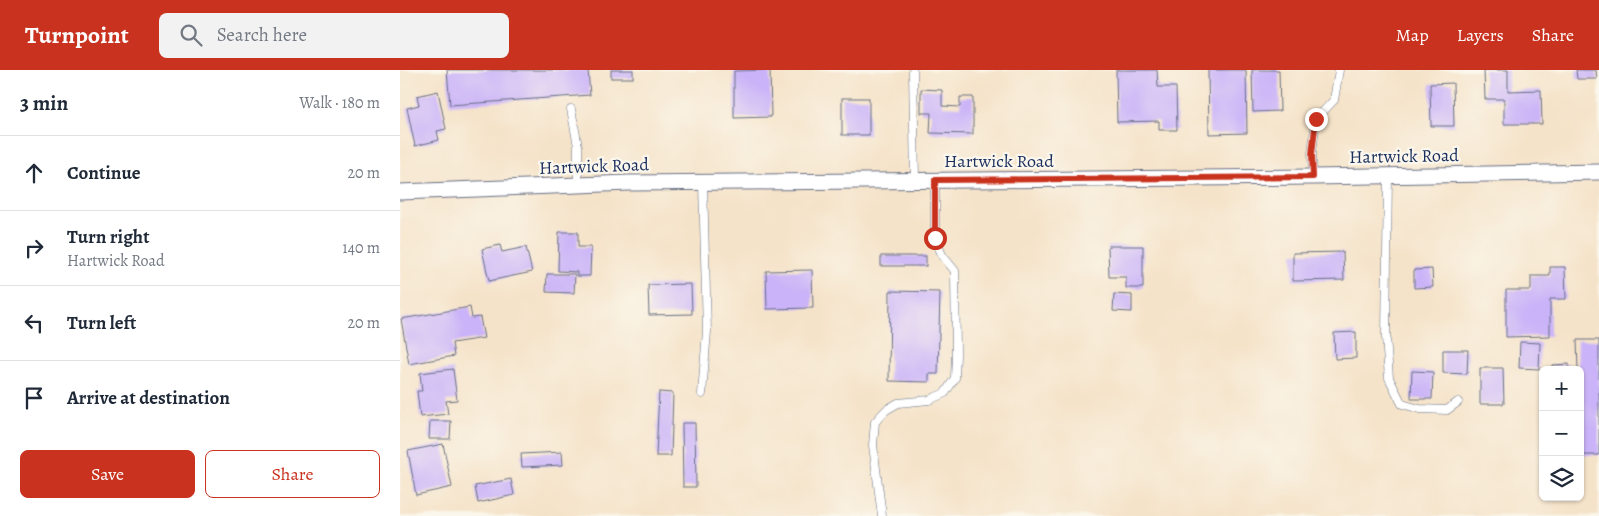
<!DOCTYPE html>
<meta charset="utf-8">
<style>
:root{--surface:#fff;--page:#f2f2f3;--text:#1f2937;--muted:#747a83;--line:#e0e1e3;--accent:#c8321e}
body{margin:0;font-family:Alegreya,serif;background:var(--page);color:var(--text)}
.controls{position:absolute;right:15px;bottom:15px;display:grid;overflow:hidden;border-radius:8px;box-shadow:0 1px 4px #0004}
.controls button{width:45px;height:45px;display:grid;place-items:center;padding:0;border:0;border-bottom:1px solid var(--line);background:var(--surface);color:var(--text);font:25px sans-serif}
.stop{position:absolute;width:15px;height:15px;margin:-11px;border:4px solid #c8321e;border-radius:50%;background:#fff}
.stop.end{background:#c8321e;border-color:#fff;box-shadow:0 1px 5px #0008}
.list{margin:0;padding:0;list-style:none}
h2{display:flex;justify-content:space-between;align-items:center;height:65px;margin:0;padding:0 20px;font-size:21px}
h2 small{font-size:16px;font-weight:400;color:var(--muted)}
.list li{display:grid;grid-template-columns:32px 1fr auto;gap:15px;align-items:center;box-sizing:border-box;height:75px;padding:0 20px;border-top:1px solid var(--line)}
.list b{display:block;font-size:19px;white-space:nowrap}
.list p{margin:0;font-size:16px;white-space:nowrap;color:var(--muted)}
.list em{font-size:16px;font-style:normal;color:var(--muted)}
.actions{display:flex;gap:10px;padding:15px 20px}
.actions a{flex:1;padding:11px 0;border:1px solid var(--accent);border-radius:8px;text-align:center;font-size:18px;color:var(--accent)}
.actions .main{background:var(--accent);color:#fff}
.icon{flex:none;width:28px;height:28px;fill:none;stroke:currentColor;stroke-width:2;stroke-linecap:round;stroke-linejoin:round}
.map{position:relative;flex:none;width:1199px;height:446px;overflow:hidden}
header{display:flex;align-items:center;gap:30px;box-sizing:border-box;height:70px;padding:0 25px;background:var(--accent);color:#fff}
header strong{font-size:24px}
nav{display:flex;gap:28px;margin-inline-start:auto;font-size:18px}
.search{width:350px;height:45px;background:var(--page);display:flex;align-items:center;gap:12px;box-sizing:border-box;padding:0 18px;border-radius:8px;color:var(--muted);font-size:19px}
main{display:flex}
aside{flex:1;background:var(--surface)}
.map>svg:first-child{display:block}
</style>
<header>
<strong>Turnpoint</strong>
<div class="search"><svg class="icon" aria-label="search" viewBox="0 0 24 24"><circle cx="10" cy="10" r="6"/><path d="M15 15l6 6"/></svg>Search here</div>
<nav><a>Map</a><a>Layers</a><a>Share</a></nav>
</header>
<main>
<aside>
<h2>3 min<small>Walk · 180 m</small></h2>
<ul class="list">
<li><svg class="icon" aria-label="ahead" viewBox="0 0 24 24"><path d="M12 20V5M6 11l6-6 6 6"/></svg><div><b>Continue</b></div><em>20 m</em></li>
<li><svg class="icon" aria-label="right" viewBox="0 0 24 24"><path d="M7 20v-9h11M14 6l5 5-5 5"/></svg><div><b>Turn right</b><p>Hartwick Road</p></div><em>140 m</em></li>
<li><svg class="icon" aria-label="left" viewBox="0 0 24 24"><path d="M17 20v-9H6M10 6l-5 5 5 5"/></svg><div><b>Turn left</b></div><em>20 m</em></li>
<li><svg class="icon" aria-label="arrive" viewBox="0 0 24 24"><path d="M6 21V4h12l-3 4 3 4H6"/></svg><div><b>Arrive at destination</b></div></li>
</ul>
<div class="actions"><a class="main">Save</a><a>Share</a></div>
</aside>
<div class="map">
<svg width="1199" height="446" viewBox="0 0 1199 446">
<rect width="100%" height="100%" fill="#fbf7ec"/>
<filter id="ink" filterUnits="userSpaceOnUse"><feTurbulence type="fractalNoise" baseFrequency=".02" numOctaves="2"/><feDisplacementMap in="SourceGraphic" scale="10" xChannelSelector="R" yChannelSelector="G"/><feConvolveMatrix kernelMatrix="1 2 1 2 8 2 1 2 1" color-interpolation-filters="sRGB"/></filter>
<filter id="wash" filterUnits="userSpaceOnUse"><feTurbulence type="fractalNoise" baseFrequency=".0096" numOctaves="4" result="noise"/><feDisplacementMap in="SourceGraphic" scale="20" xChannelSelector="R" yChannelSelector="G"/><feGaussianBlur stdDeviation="1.12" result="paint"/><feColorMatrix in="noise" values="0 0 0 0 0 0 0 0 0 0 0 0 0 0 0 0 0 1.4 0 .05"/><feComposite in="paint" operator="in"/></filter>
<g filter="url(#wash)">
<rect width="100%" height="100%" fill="#f5e3c9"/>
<g id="blocks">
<g fill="#cab3f8">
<path d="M47,0H188L190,25L50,35Z"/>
<rect x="211" y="0" width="22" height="8"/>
<path d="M370,0L371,47L334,48V1Z"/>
<path d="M716,0H757L758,17H776L777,60H759V51L717,52Z"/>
<path d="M808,0H846L847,63L809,64Z"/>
<path d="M852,0H879L880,41L853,42Z"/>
<path d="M1084,0H1108V21L1141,20L1142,54H1104V29H1085Z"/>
<path d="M1176,0H1196L1197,9H1177Z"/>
<path d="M1053,13L1054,56H1031L1030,14Z"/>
<path d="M521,19L542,20V36L560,37V27H573V64L530,63L531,43H521Z"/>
<path d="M38,21L46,59L37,61L39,70L15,76L7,38L19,35L17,26Z"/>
<rect x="442" y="28" width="27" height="37"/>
<path d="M159,162H178V177H191L190,206H177V202L158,201Z"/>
<path d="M100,175L102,182L126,177L132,202L89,211L82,179Z"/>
<path d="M708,176H743V218H726V207H709Z"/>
<path d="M943,182L944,210L893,211V183Z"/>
<rect x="481" y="186" width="45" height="10"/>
<path d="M1150,197H1165L1166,229H1150V266L1106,267V220H1131V206H1150Z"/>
<path d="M1032,199L1033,217L1014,218V200Z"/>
<path d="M412,200L413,238L367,239L366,201Z"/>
<path d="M147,204H175L174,223L146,222Z"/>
<path d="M291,214L292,244L249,245L248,215Z"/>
<path d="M490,221L540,222L538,304H529V312L489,311Z"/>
<path d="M714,224L732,225V242L713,241Z"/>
<path d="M70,237L72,248L80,247L84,268L52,273L54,286L9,294L1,249Z"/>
<path d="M956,262V288L935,289L934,263Z"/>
<path d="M1177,270H1199V385H1180V300H1178Z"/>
<path d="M1120,272L1140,273L1139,299L1119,298Z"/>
<path d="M1043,280H1068L1067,304L1043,303Z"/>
<path d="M1169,294V300H1152V295Z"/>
<path d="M1080,298H1103L1104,334H1080Z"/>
<path d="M53,299L57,330L46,331L48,344L20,347L17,321H22L20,303Z"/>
<path d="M1012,301L1033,302L1032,329H1011Z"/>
<path d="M259,322L273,323L271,386H256Z"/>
<path d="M30,351H51L50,369H29Z"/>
<path d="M282,353H295L296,417H283Z"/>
<path d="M43,374L52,417L16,425L8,381Z"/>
<path d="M162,382L163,395L122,397L121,384Z"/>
<path d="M111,409L114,425L78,433L75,416Z"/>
</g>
</g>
</g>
<g filter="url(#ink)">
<use href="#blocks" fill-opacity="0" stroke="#676e83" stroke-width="1"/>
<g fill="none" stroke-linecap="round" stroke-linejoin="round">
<g stroke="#676e83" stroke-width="9">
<g id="lane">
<path d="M513,1L515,110"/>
<path d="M171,39L178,76V116"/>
<path d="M988,106L986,267L989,308L1002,334L1020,339L1047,340L1058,332"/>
<path d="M913,107L912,83L916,49L934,30L939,0"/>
<path d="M302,324L307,261L303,113"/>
<path d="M482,446L473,375L475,352L486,340L498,333L529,330L545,323L555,308L556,284L555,201L542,185L535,168V110"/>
</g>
</g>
<g stroke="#676e83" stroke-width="17">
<path id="street" d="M0,122L229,113L913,107L1199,102"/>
</g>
<use href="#lane" stroke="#fff" stroke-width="8"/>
<use href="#street" stroke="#fff" stroke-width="15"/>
</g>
</g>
<g fill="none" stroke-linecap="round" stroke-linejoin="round" filter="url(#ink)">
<path stroke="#c8321e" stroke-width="6" d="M535,168V110L913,107L912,84L916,49"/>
</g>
<g text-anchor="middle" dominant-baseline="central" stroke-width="4.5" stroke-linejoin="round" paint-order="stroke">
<g font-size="18" fill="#1b2f5e" stroke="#fbf7ec">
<text transform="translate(1004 86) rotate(-1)">Hartwick Road</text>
<text x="599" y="91">Hartwick Road</text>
<text transform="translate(194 96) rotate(-2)">Hartwick Road</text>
</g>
</g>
</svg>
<div class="controls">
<button>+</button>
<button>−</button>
<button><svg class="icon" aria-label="layers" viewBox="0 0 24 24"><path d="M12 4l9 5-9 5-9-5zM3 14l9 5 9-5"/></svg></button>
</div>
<div class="stop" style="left:535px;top:168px"></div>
<div class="stop end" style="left:916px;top:49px"></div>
</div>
</main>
